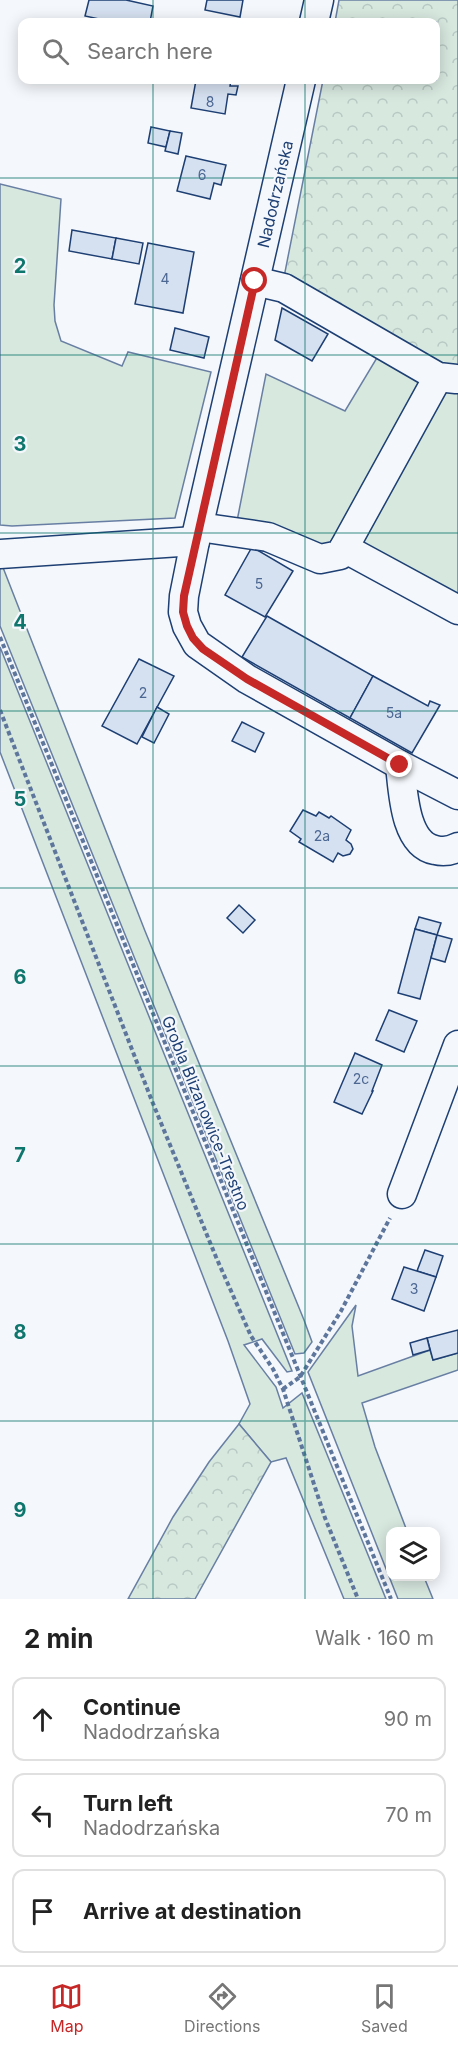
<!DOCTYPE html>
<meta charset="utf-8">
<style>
:root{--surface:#fff;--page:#f6f6f6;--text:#222;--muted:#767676;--line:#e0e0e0;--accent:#c62828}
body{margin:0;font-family:Inter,sans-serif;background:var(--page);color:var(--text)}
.controls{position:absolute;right:18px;bottom:18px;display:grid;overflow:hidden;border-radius:12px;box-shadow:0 3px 15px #0003}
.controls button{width:54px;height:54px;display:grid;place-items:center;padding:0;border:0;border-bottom:2px solid var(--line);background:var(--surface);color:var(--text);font:30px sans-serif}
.stop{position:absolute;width:18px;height:18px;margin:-14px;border:4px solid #c62828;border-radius:50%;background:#fff}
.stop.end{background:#c62828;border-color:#fff;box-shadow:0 2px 6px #0008}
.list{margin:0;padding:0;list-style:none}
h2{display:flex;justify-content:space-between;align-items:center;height:78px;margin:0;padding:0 24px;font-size:26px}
h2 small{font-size:20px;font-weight:400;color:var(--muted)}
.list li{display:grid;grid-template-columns:39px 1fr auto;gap:18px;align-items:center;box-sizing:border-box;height:84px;margin:0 12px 12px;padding:0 12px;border:2px solid var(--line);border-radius:12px}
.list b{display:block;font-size:22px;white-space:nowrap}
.list p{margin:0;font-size:20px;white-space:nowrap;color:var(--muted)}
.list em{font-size:20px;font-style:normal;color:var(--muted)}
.icon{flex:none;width:33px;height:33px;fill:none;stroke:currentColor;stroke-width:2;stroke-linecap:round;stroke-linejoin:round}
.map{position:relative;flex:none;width:458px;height:1599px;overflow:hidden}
.search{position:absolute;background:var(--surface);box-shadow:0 3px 15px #0003;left:18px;right:18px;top:18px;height:66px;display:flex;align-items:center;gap:15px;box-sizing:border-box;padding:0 21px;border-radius:12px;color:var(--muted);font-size:22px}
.sheet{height:366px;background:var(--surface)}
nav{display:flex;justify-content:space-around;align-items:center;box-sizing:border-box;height:84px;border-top:2px solid var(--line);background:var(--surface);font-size:16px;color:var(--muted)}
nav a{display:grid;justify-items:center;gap:3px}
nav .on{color:var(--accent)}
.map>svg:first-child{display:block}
</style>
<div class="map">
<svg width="458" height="1599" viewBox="0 0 458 1599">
<defs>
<pattern id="forest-crowns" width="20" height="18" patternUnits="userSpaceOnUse" patternTransform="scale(1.5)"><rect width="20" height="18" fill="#d7e8df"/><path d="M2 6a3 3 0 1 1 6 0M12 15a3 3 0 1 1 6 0" fill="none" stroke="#b8c8c3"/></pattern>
</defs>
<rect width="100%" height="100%" fill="#f4f7fb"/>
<g fill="#d7e8df" stroke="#687fa3" stroke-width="1.5">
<path d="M0,184L61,199L54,305L55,321L61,341L122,366L128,352L211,372L175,518L12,526L0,525Z"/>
<path d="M381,351L423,378L343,536L328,546L237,521L266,374L345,411Z"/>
<path d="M458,388V605L356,550L444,393Z"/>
<path d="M0,565H2L145,931L304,1320L312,1342L304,1353L295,1354L0,626Z"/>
<path d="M0,647L292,1371L287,1372L262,1339L244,1345L276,1387L283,1408L302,1393L386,1599H344L286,1458L271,1462L239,1424L250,1404L228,1341L0,752Z"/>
<path d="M356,1305L352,1326L358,1376L430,1350L433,1360L458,1353V1370L362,1403L375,1447L407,1531L390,1532V1576L424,1577L433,1599H398L308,1372Z"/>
</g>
<g fill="url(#forest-crowns)" stroke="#687fa3" stroke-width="1.5">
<path d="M339,0H458V369H443L283,282L323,80H436V22H335Z"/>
<path d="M239,1424L271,1462L195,1599H128L173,1517L209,1462Z"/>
</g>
<g fill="#d5e0f0" stroke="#1d3f73" stroke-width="1.5">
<path d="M89,0H126L153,6L150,22H113L85,16Z"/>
<path d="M207,0H243L240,17L205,10Z"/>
<path d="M196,80H231L230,86H238L236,95L228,94L225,114L191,108Z"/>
<path d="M151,127L170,131L166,147L148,143Z"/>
<path d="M170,131L182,133L178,154L165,151Z"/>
<path d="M186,156L226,165L221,185L214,183L210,199L177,191Z"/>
<path d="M72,230L116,238L112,259L69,251Z"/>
<path d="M116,238L143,243L139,264L112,259Z"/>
<path d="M148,243L194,252L183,313L135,304Z"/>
<path d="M282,308L328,334L312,361L275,340Z"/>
<path d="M175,328L209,337L204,358L170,350Z"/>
<path d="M252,547L293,571L265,617L225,595Z"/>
<path d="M267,616L373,676L350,718L242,657Z"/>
<path d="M139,659L174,676L137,744L102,726Z"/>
<path d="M373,676L428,706L430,701L440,705L412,753L350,718Z"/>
<path d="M157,707L169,714L154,743L142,737Z"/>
<path d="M242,722L264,733L255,752L232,741Z"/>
<path d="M303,810L316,816L319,812L329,818L331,816L351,830L346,840L351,844L353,849L350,854L343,856L338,853L333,862L299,842L301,839L290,831Z"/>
<path d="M239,905L255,920L243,933L227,918Z"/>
<path d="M419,917L441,923L437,935L415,929Z"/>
<path d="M415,929L437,935L420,999L398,993Z"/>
<path d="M437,935L452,939L445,962L431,958Z"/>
<path d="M389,1010L417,1021L404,1052L376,1040Z"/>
<path d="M355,1053L382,1065L372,1091H373L362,1114L334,1102Z"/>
<path d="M425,1250L443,1256L436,1277L417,1271Z"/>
<path d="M404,1267L436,1277L424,1311L392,1299Z"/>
<path d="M458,1330V1353L433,1360L427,1338Z"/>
<path d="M427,1338L430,1350L413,1355L410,1343Z"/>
</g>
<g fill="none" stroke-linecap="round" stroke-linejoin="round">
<g stroke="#1d3f73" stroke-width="31">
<g id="minor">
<path d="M314,22L319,0"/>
<path d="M301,80L195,541L184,596L183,612L187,626L197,644L247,679L400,765L458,795"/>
<path d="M255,281L284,288L438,377L456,379"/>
<path d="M199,527L268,537L320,559L340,555L438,377"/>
<path d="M344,548L458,610"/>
<path d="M0,554L195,541"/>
<path d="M400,765C403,790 404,844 435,850C443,852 451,851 458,847"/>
<path d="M402,1194L458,1045"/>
</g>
</g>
<g stroke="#5e769c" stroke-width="4" stroke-dasharray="4.5 3" stroke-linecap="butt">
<path d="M0,637L391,1599"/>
<path d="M0,710L152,1101L216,1257L251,1336L273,1369L283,1389L325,1518L358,1599"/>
<path d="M283,1389L300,1377L341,1311L390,1218"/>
</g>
<use href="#minor" stroke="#f4f7fb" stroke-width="28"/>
</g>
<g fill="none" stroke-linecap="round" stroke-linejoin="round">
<path stroke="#c62828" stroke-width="8" d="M255,281L184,596L183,612L187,626L193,638L203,649L247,679L400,765"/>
</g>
<path fill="none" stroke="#0f766e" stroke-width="1.5" stroke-opacity="0.55" d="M153,0V22M305,0V22M153,80V1599M305,80V1599M0,178H458M0,355H458M0,533H458M0,711H458M0,888H458M0,1066H458M0,1244H458M0,1421H458"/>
<g text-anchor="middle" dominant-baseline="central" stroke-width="4.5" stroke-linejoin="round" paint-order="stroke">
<g font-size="14" fill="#4b6792">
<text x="210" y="101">8</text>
<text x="202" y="174">6</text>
<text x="165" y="278">4</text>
<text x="259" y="583">5</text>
<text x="143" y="692">2</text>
<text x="394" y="712">5a</text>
<text x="322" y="835">2a</text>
<text x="361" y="1078">2c</text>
<text x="414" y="1288">3</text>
</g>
<g font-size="16" fill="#1d3f73" stroke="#f4f7fb">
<text transform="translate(275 194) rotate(-77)">Nadodrzańska</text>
<text transform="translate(206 1113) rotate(68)">Grobla Blizanowice-Trestno</text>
</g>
</g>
<g font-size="20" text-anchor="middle" font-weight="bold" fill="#0f766e" stroke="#f4f7fb" stroke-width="4.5" stroke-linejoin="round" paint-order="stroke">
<text x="20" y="273">2</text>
<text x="20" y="451">3</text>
<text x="20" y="629">4</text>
<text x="20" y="806">5</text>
<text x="20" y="984">6</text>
<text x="20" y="1162">7</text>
<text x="20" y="1339">8</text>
<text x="20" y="1517">9</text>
</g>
</svg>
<div class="controls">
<button><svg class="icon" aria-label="layers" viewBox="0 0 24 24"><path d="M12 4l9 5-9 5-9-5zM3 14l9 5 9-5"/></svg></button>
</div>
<div class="stop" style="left:255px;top:281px"></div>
<div class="stop end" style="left:400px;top:765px"></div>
<div class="search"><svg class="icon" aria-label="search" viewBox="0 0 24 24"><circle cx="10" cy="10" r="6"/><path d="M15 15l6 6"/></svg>Search here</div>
</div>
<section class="sheet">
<h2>2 min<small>Walk · 160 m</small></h2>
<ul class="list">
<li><svg class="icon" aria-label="ahead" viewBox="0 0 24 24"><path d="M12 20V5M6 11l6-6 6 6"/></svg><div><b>Continue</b><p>Nadodrzańska</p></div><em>90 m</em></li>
<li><svg class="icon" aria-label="left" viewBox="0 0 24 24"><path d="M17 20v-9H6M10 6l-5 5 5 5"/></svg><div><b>Turn left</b><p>Nadodrzańska</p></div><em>70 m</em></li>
<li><svg class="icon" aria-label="arrive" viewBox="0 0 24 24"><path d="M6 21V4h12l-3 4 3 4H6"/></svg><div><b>Arrive at destination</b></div></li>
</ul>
</section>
<nav>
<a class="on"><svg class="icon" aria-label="map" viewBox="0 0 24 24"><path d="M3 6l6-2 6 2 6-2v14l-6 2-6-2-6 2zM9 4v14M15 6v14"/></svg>Map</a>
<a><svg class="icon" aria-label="directions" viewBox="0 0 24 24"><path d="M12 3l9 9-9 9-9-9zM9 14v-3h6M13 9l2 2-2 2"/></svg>Directions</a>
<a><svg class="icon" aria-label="saved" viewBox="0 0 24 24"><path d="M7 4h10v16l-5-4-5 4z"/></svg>Saved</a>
</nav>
